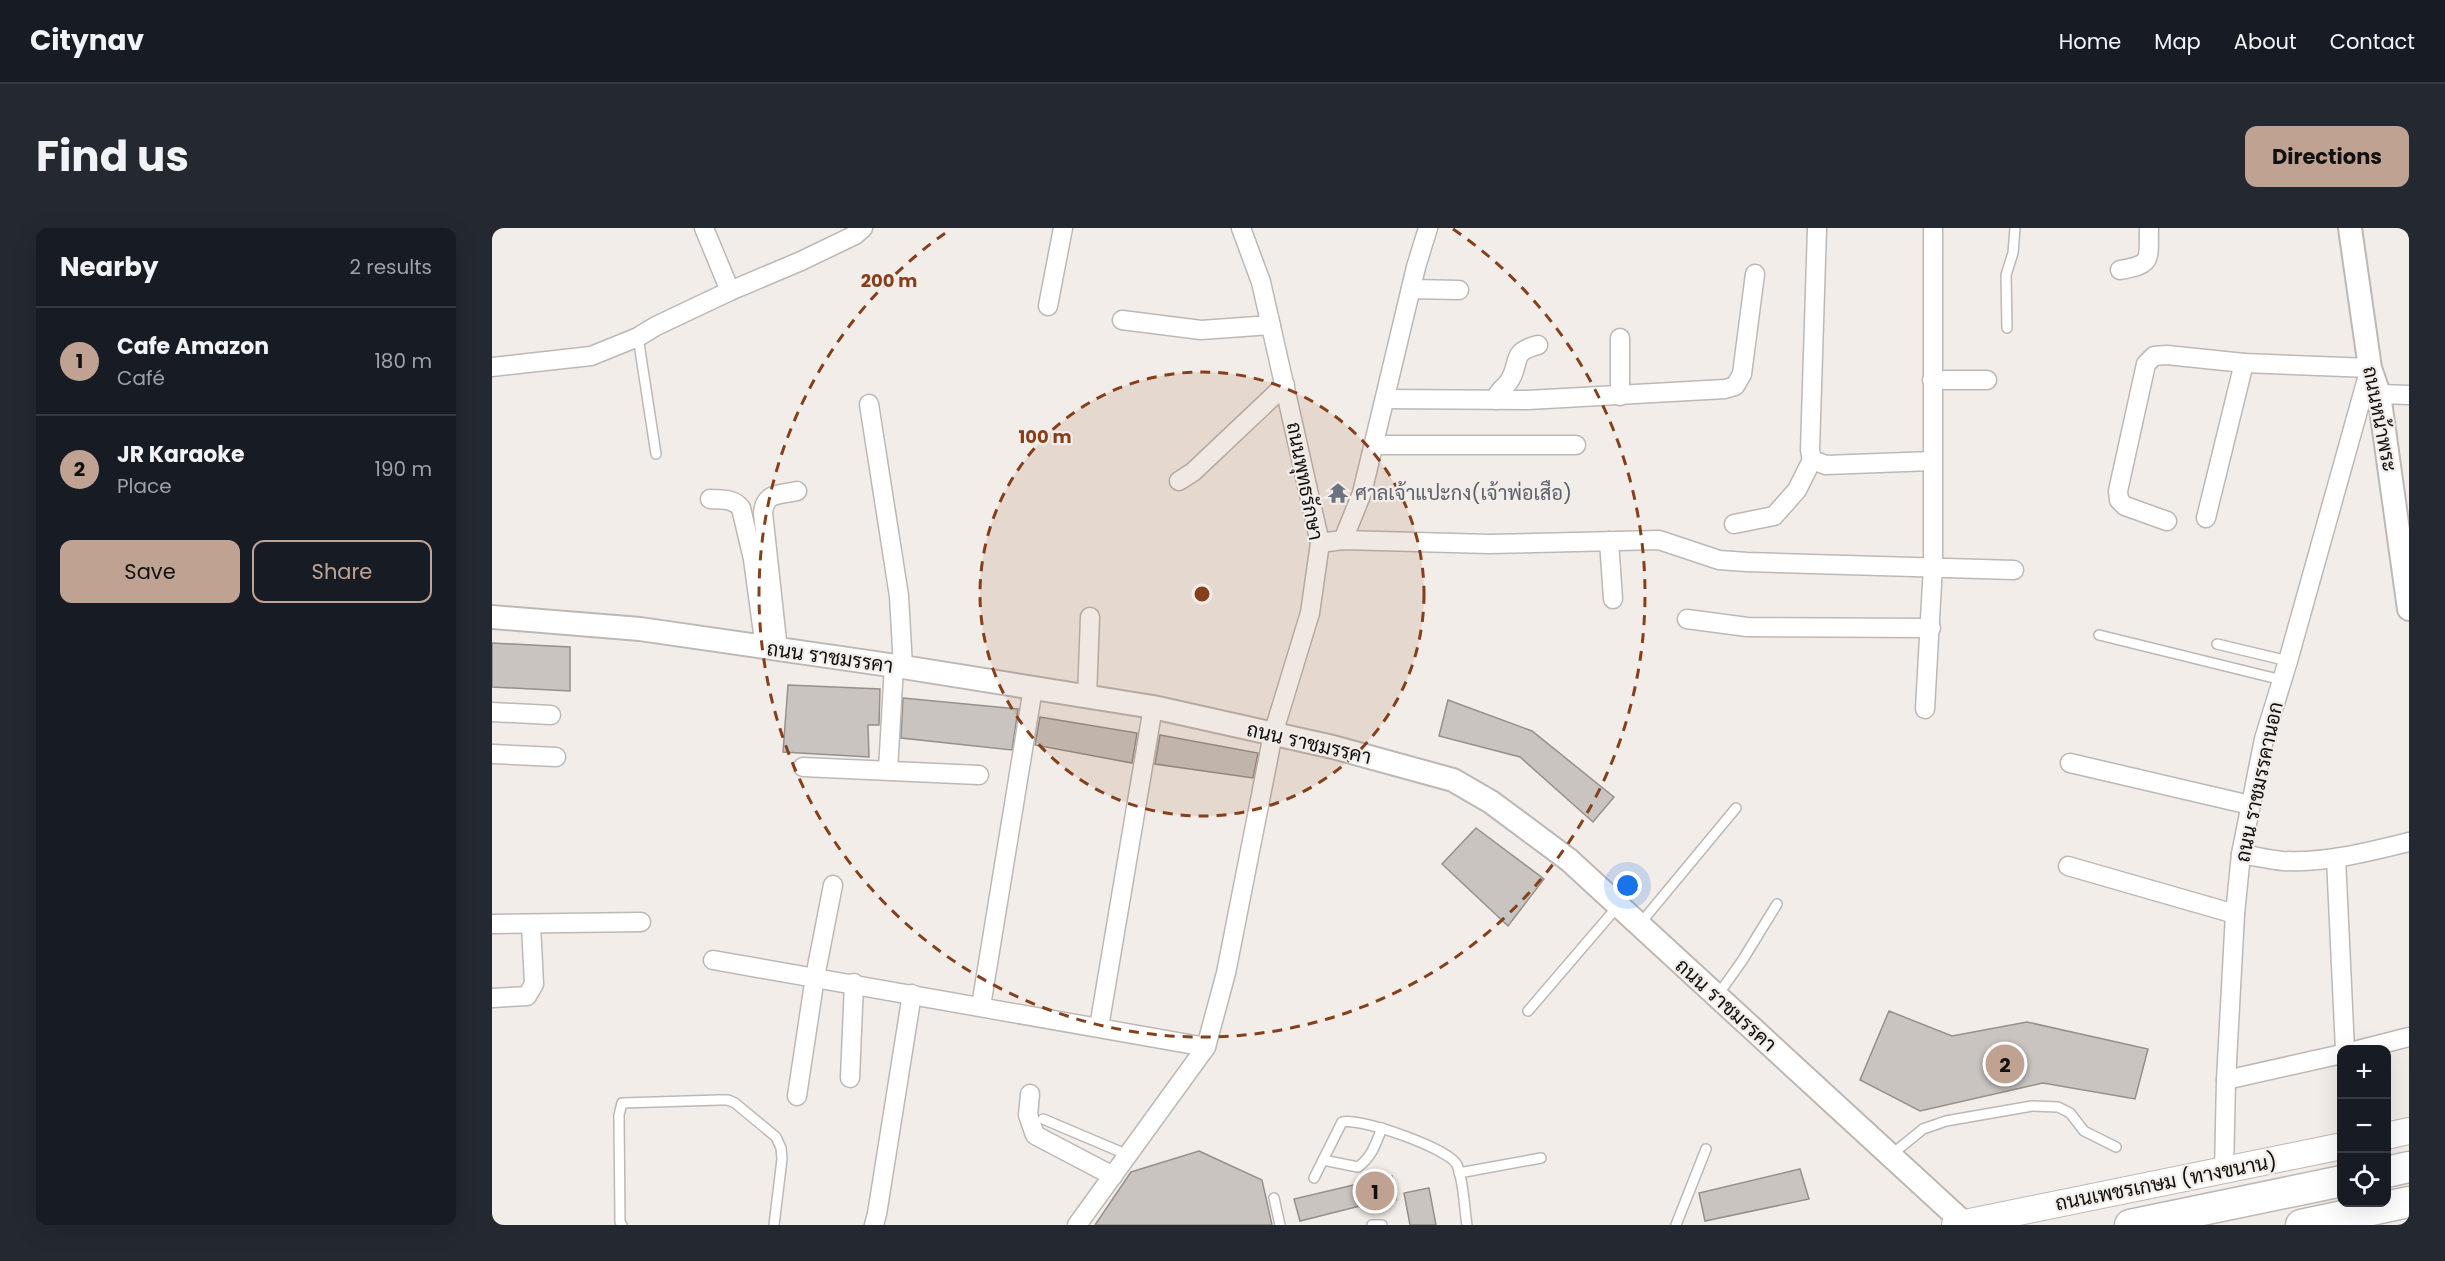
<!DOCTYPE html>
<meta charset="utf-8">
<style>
:root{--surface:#171b24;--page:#242831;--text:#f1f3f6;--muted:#9ea1a6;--line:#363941;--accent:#c0a293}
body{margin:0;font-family:Poppins,Sarabun,sans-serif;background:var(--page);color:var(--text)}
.controls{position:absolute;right:18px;bottom:18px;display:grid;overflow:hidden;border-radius:12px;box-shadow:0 6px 24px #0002}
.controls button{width:54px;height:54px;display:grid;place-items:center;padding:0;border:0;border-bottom:2px solid var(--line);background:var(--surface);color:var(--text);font:30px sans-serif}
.you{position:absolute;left:1136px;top:658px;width:21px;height:21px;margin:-15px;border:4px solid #fff;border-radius:50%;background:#1a73e8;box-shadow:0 0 0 9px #1a73e833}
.badge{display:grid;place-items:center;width:39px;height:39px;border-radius:50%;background:var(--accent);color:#111;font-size:20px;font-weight:700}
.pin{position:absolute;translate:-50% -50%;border:3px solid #fff;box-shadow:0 2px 6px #0006}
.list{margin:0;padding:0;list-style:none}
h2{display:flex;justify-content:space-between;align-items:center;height:78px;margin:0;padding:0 24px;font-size:26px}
h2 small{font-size:20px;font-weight:400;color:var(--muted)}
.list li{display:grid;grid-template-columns:39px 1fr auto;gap:18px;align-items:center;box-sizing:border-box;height:108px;padding:0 24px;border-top:2px solid var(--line)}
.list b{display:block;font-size:22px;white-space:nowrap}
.list p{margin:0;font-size:20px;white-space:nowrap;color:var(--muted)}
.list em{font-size:20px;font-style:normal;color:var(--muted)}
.actions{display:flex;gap:12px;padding:18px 24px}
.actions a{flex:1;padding:14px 0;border:2px solid var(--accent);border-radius:12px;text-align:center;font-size:21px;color:var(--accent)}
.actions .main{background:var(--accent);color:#111}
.icon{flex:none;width:33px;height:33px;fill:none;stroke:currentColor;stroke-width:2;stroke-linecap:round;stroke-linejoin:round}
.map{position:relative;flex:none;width:1917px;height:997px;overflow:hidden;border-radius:12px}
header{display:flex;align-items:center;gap:36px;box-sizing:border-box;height:84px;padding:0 30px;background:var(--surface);border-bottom:2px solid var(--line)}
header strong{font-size:28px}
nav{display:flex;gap:33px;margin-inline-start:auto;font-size:21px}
.intro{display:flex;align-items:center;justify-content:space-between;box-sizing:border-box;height:144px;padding:0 36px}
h1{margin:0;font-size:42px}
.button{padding:15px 27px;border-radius:12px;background:var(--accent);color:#111;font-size:21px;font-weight:700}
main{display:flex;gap:36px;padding:0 36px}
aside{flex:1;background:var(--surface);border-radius:12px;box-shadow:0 6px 24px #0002}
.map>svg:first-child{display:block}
</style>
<header>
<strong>Citynav</strong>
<nav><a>Home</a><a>Map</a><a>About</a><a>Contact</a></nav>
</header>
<div class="intro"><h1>Find us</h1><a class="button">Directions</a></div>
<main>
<aside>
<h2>Nearby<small>2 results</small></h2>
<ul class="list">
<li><span class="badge">1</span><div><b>Cafe Amazon</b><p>Café</p></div><em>180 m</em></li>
<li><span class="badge">2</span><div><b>JR Karaoke</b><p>Place</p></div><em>190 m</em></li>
</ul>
<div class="actions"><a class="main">Save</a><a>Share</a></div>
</aside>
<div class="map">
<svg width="1917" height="997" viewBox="0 0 1917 997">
<rect width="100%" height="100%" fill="#f3ede9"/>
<g fill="#c9c4c0" stroke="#96908c" stroke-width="1.5">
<path d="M0,415L78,419V463L0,459Z"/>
<path d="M296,457L388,461L387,497H376L377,529L291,524Z"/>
<path d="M411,470L526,481L520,522L409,510Z"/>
<path d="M956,472L1040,503L1122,569L1101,594L1028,529L947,508Z"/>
<path d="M548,489L645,505L640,535L543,517Z"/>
<path d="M668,507L766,525L761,550L663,536Z"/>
<path d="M984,600L1052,651L1016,698L950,636Z"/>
<path d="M1397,783L1460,808L1535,794L1656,821L1643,871L1551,855L1428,883L1368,852Z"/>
<path d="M707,923L770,952L780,997H603L639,944Z"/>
<path d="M1308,941L1317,971L1213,993L1207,965Z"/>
<path d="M900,948L904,972L868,979V978L808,993L802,971Z"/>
<path d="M937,960L944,997H918L912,965Z"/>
</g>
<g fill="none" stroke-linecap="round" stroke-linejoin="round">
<g stroke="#beb8b4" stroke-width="12">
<g id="service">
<path d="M1515,100L1514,47L1521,25L1523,0"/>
<path d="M146,109L164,226"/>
<path d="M1607,407L1790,452"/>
<path d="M1725,416L1796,433"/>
<path d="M1147,697L1244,580"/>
<path d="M1225,768L1250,733L1285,676"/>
<path d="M1036,783L1126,678"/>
<path d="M551,891L636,927"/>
<path d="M1399,927L1431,901L1454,893L1540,878L1566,879L1578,885L1592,903L1624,919"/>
<path d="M831,932L866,939C880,929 884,915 890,900"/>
<path d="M967,945L1049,930"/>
<path d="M822,950L850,894C868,889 958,921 965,937C972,954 972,979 975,997"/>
<path d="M782,970L788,997"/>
<path d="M130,997L128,994L127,887L130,875L227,872H236L243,875L284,909L289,920L290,931L282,997"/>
<path d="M880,997H890"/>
<path d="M1184,997L1214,921"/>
</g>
</g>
<g stroke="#beb8b4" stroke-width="21">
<g id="minor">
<path d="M212,0L238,63"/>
<path d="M1325,0L1318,222L1320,232L1334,237L1440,233"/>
<path d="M1628,42C1662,36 1656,32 1657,0"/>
<path d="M919,61L967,62"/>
<path d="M556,78L571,0"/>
<path d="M630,92L709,102L779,97"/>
<path d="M1128,110V168"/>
<path d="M0,139L99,128L146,109L164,98L238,63L309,33L363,7L371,0"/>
<path d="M1440,152H1495"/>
<path d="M1887,166L1917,167"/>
<path d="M893,171L1036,172L1233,161L1243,158L1250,146L1263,46"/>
<path d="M1003,172C1006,162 1013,160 1018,152C1029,133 1018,124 1046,117"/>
<path d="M377,176L407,368L411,439"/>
<path d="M882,217H1084"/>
<path d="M687,253L701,244L793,157"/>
<path d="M218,271C230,272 241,270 249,280L261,331L273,420"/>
<path d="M1714,290L1752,135"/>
<path d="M1675,293L1633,278L1627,272L1626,263L1654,136L1662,128L1675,127L1752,135L1878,140L1796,433L1772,511L1749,626L1743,686L1734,852L1732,944"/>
<path d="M1242,296L1282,288L1305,262L1320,232"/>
<path d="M851,312L870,265L924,39L936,0"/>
<path d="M1117,313L1121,371"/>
<path d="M828,315L851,312L997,316L1167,312L1227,332L1255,334L1522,342"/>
<path d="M1195,391L1255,399L1439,400"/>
<path d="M286,422L271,285C273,264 287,267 305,263"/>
<path d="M595,469L598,389"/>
<path d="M1433,481L1441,338V0"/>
<path d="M0,484L59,487"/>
<path d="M0,526L64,529"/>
<path d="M1578,535L1758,577"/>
<path d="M311,539L487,547"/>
<path d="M396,542L402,438"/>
<path d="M1749,626C1763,628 1777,632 1791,633C1834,635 1876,624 1917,614"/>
<path d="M1844,630L1853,822"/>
<path d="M1576,638L1743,686"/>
<path d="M0,696L149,694"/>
<path d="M221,732L714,819"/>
<path d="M0,770L35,768L42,756L39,697"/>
<path d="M489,778L541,460"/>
<path d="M607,799L661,479"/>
<path d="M1866,822L1917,809"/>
<path d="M358,850L362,755"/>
<path d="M1734,852L1850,826"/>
<path d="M538,866L536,887L543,907L621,948"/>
<path d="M305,868L323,749L341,657"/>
<path d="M382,997L385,986L420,766"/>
<path d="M585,997L714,819L734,745L781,506L818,385L828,315L769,54L749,0"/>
</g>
</g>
<g stroke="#beb8b4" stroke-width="26">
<g id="tertiary">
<path d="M1858,0L1878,140L1887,166L1917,381"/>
<path d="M0,389L148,401L411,439L661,479L841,519L961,552L999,574L1077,632L1472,995"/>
</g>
</g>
<g stroke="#beb8b4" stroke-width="28">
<g id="secondary">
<path d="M1894,908L1917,903"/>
<path d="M1463,997L1850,918"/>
</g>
</g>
<g stroke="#beb8b4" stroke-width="33">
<g id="trunk">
<path d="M1894,944L1917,939"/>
<path d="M1638,997L1850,953"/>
<path d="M1809,997L1917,974"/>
</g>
</g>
<use href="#service" stroke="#fff" stroke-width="9"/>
<use href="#minor" stroke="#fff" stroke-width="18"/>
<use href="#tertiary" stroke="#fff" stroke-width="22"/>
<use href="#secondary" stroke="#fff" stroke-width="26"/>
<use href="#trunk" stroke="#fff" stroke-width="30"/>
</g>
<circle cx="710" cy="366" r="222" fill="#853f1b" fill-opacity=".12"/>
<g fill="none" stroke="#853f1b" stroke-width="3" stroke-dasharray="10 8">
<circle cx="710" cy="366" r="222"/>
<path d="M961 1A443 443 0 1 1 459 1"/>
</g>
<defs>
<g id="temple-bare" transform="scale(1.62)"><path d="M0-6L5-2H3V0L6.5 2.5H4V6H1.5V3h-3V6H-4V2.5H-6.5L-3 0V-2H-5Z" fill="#6b7280" stroke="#f3ede9" stroke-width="2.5" paint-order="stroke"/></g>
</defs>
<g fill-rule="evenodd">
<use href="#temple-bare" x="846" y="265"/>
</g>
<g text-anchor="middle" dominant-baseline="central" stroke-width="4.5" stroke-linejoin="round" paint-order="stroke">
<g font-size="20" fill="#100e0c" stroke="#f3ede9">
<text transform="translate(1888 191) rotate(79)">ถนนหน้าพระ</text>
<text transform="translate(813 253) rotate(79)">ถนนพุทธรักษา</text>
<text transform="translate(338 429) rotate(8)">ถนน ราชมรรคา</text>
<text transform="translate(817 515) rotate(13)">ถนน ราชมรรคา</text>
<text transform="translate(1767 554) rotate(-78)">ถนน ราชมรรคานอก</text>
<text transform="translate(1234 777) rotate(42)">ถนน ราชมรรคา</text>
<text transform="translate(1674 954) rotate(-11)">ถนนเพชรเกษม (ทางขนาน)</text>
</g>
<g font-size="20" fill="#5b616d" stroke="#f3ede9" text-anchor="start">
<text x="863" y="265">ศาลเจ้าแปะกง(เจ้าพ่อเสือ)</text>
</g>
</g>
<circle cx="710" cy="366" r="9" fill="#853f1b" stroke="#f3ede9" stroke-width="3"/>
<g font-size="18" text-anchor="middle" font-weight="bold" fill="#853f1b" stroke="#f3ede9" stroke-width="4.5" stroke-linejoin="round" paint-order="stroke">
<text x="397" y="59">200 m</text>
<text x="553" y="215">100 m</text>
</g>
</svg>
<div class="controls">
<button>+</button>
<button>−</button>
<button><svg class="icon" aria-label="locate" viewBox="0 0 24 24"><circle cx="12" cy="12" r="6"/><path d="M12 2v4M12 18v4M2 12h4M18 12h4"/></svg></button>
</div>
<div class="you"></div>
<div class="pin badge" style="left:883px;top:963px">1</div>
<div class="pin badge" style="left:1513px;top:836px">2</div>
</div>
</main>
